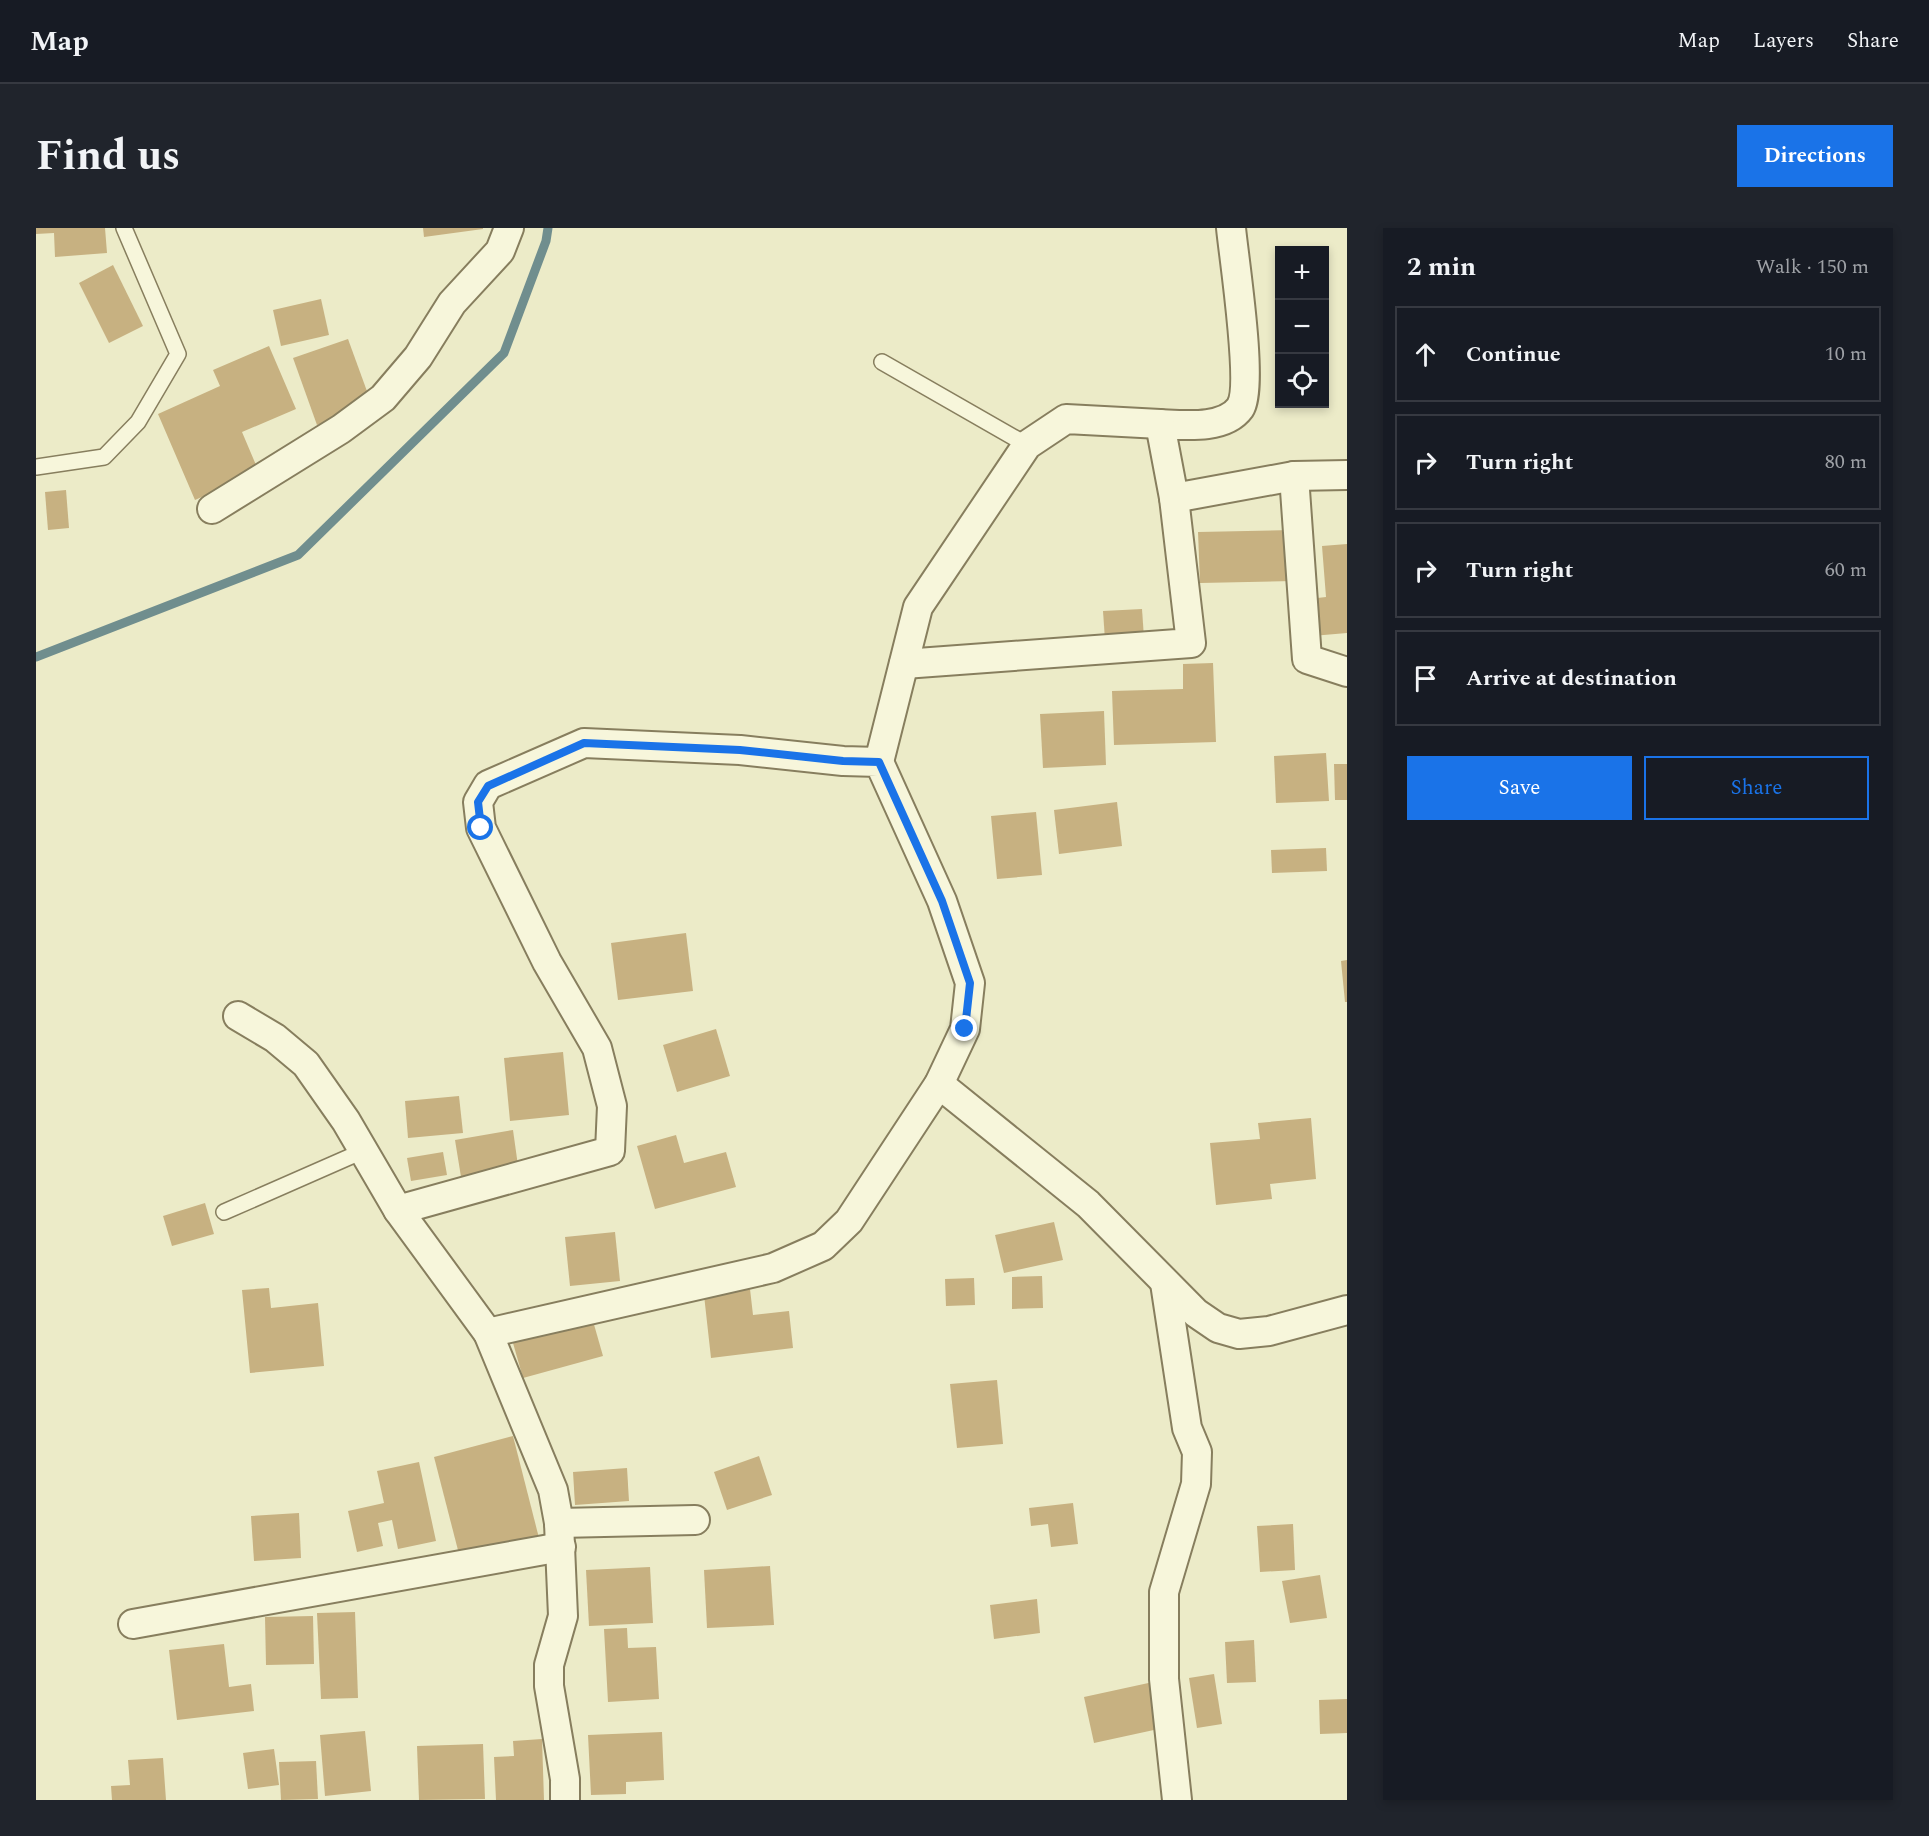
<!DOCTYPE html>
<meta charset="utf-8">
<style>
:root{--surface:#171b24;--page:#20242c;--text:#f1f3f6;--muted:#9ea1a6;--line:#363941;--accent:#1a73e8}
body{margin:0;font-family:Spectral,serif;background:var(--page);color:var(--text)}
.controls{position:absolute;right:18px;top:18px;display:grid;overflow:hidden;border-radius:0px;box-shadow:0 3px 9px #0003}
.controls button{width:54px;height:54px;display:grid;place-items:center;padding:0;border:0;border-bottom:2px solid var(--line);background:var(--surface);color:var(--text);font:30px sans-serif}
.stop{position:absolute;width:18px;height:18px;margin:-14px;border:4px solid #1a73e8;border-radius:50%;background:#fff}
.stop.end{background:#1a73e8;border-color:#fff;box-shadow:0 2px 6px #0008}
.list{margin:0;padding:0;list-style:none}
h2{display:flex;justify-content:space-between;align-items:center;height:78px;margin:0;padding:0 24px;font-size:26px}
h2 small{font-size:20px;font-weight:400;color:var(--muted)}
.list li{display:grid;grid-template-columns:39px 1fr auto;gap:18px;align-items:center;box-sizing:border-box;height:96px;margin:0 12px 12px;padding:0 12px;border:2px solid var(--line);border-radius:0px}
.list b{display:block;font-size:22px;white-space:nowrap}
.list em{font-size:20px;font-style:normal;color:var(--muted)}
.actions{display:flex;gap:12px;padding:18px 24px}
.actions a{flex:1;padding:14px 0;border:2px solid var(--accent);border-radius:0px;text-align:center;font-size:21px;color:var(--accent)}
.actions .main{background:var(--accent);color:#fff}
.icon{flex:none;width:33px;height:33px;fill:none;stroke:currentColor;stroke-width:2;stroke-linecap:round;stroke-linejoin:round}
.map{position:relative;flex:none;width:1311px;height:1572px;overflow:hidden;border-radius:0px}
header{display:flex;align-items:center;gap:36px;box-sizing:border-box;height:84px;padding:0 30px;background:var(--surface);border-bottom:2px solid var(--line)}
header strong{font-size:28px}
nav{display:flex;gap:33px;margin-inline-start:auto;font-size:21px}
.intro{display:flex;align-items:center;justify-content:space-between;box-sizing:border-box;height:144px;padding:0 36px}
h1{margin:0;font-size:42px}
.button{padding:15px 27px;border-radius:0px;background:var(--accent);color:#fff;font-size:21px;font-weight:700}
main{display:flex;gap:36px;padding:0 36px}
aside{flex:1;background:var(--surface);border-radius:0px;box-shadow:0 3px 9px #0003}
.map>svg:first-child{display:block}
</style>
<header>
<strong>Map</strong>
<nav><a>Map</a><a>Layers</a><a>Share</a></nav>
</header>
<div class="intro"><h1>Find us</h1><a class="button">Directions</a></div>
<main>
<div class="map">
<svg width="1311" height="1572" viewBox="0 0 1311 1572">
<rect width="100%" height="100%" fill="#ecebc8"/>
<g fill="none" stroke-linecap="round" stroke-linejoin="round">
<path stroke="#708e8e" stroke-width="9" d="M0,429L262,327L468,125L510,13L512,0"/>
</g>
<g fill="#c7b181">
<path d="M0,0H69L71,25L19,29L18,5L0,6Z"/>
<path d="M387,0H447V1L388,9Z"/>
<path d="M77,37L107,98L73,115L43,55Z"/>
<path d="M285,71L293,107L245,118L237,82Z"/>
<path d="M312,111L336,177L281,197L257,130Z"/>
<path d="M233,118L260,181L206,204L223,244L159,272L122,186L184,158L177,142Z"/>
<path d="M30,262L33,300L12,302L9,264Z"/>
<path d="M1257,302V353L1164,355L1162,304Z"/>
<path d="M1311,316V405L1276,408L1273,371L1290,369L1286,318Z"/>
<path d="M1106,381L1108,410L1069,412L1067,383Z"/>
<path d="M1177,435L1180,514L1078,517L1076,463L1147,461V436Z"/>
<path d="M1068,483L1070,537L1007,540L1004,486Z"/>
<path d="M1290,525L1293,573L1240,575L1238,528Z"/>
<path d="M1298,536H1311V572H1299Z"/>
<path d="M1081,574L1086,618L1023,626L1018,582Z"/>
<path d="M1000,584L1006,647L961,651L955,588Z"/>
<path d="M1290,620L1291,643L1236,645L1235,622Z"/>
<path d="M650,705L657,763L582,772L575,715Z"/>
<path d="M1311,732V774H1309L1305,733Z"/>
<path d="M680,801L694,848L641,864L627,817Z"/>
<path d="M527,824L533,887L474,893L468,830Z"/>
<path d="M423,868L427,905L372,910L369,873Z"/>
<path d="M1275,890L1280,951L1234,956L1236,971L1180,977L1174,915L1224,911L1222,895Z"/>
<path d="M477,902L483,945L426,955L419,912Z"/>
<path d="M640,907L648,935L690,924L700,959L619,981L601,918Z"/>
<path d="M407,924L411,947L375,953L371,930Z"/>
<path d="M169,975L178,1006L136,1018L127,988Z"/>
<path d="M1018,994L1027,1032L968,1045L959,1007Z"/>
<path d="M579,1004L584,1053L534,1058L529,1009Z"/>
<path d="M1006,1048L1007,1080L976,1081V1049Z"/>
<path d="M938,1050L939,1077L910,1078L909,1051Z"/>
<path d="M233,1060L235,1080L282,1075L288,1138L214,1145L206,1062Z"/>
<path d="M714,1061L717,1087L753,1083L757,1120L675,1130L668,1067Z"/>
<path d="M557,1093L567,1128L487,1150L477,1115Z"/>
<path d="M961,1152L967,1216L921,1220L914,1156Z"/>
<path d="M477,1208L503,1310L424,1330L398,1229Z"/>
<path d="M723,1228L736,1267L691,1282L678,1244Z"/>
<path d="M383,1234L400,1313L362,1321L356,1292L342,1295L347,1318L321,1324L312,1283L348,1275L341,1243Z"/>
<path d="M591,1240L593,1273L539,1277L537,1244Z"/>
<path d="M1037,1275L1042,1316L1015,1319L1012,1296L995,1298L993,1280Z"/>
<path d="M263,1285L265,1330L218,1333L215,1288Z"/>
<path d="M1257,1296L1259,1342L1224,1344L1221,1298Z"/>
<path d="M734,1338L738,1397L671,1400L668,1342Z"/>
<path d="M614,1339L617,1395L553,1398L550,1342Z"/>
<path d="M1284,1347L1291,1390L1254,1395L1246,1353Z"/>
<path d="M1001,1371L1004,1405L958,1411L954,1377Z"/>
<path d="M319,1384L322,1470L285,1471L281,1385Z"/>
<path d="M277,1388L278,1436L230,1437L229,1389Z"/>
<path d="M591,1400L592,1420L620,1419L623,1471L572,1474L568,1401Z"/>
<path d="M1218,1412L1220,1454L1191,1455L1189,1414Z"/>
<path d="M188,1416L193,1459L215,1456L218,1483L141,1492L133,1422Z"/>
<path d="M1178,1446L1186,1496L1161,1500L1153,1450Z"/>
<path d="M1117,1454L1127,1500L1058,1515L1048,1469Z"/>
<path d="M1311,1471V1505L1284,1506L1283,1472Z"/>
<path d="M329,1503L335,1563L289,1568L284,1507Z"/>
<path d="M626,1504L628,1552L590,1554V1566L555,1567L552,1507Z"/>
<path d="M506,1511L508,1572H460L458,1529L478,1528L477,1513Z"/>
<path d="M447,1516L449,1571L383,1572L381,1518Z"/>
<path d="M238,1521L243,1557L212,1561L207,1525Z"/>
<path d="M127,1530L130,1572H76L75,1558L94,1557L92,1532Z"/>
<path d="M280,1533L282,1571L245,1572L243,1534Z"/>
</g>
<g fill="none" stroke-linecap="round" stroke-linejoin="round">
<g stroke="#877e5e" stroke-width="18">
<g id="service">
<path d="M846,134L991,217"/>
<path d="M0,239L68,229L102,194L142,126L88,0"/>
<path d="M188,984L327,923"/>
</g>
</g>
<g stroke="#877e5e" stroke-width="32">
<g id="minor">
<path d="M1258,248L1271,431L1311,444"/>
<path d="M1138,270L1258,248L1311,247"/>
<path d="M176,281L305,201L347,170L382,129L416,75L464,23L473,0"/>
<path d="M868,436L1155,415L1138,270L1124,196C1147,197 1188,202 1204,180C1218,159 1198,31 1195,0"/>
<path d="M843,534L882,379L991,217L1030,191L1124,196"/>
<path d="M202,788L239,810L270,836L310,893L362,982L452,1105L517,1262L523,1295L527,1388L513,1437V1458L529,1551V1572"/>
<path d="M903,856L1052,976L1160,1085L1182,1100L1203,1106L1233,1103L1311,1082"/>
<path d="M362,982L574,923L576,878L561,820L511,734L445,600L442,574L452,557L548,515L704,522L807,533L843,534L906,673L934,755L929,801L903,856L813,993L787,1018L737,1040L452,1105"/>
<path d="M1129,1055L1151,1200L1161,1224L1160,1256L1128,1364V1451L1141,1572"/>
<path d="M523,1295L659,1292"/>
<path d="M97,1396L525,1319"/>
</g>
</g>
<use href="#service" stroke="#f7f6db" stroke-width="15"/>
<use href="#minor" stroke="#f7f6db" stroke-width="28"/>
</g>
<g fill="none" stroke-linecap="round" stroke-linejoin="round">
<path stroke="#1a73e8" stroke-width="8" d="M445,600L442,574L452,558L548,515L704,522L807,533L843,534L906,673L934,755L929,801"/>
</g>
</svg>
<div class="controls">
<button>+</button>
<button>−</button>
<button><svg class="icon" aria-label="locate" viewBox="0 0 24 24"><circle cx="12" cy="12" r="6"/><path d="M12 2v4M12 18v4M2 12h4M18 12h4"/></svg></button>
</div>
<div class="stop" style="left:445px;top:600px"></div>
<div class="stop end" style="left:929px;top:801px"></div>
</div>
<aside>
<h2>2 min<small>Walk · 150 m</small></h2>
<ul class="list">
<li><svg class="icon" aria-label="ahead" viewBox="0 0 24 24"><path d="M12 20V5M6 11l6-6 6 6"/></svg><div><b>Continue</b></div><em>10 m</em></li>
<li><svg class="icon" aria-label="right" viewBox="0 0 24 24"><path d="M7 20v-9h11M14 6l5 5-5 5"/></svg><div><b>Turn right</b></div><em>80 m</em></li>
<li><svg class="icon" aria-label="right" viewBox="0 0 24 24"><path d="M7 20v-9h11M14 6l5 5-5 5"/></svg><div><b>Turn right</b></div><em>60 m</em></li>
<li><svg class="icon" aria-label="arrive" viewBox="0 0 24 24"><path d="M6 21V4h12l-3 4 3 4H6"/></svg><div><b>Arrive at destination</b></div></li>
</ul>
<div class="actions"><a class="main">Save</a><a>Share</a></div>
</aside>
</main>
